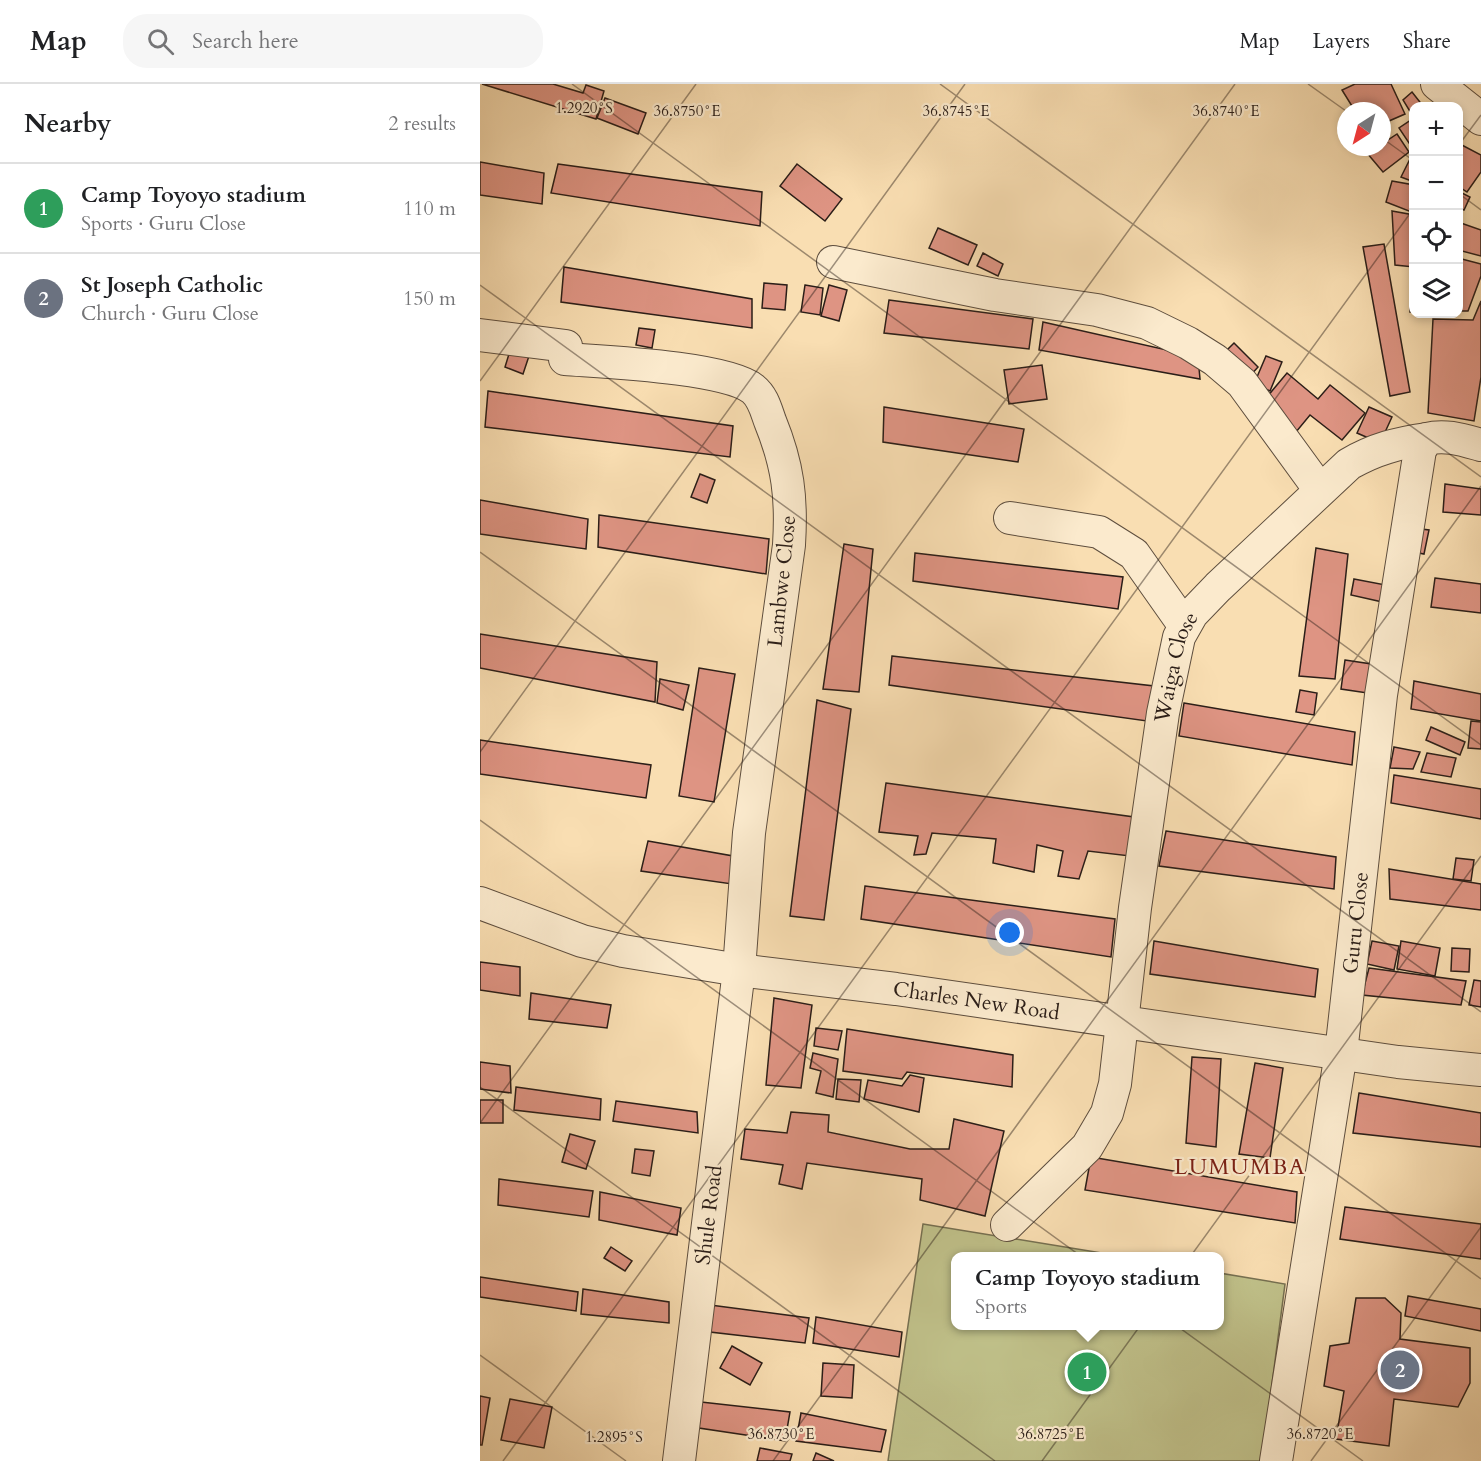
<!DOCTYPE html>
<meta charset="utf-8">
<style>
:root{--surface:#fff;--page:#f6f6f6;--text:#202124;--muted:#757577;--line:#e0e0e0;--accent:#b45309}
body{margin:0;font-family:Cardo,serif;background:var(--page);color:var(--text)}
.controls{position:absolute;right:18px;top:18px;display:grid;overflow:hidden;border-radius:12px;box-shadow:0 3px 9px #0003}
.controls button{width:54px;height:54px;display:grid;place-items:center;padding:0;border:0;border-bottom:2px solid var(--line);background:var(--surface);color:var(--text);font:30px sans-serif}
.compass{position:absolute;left:857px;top:18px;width:54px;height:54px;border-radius:50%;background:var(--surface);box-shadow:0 3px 9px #0003;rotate:216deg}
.you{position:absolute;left:530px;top:849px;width:21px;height:21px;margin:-15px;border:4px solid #fff;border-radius:50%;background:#1a73e8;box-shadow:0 0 0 9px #1a73e833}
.badge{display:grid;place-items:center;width:39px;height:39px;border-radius:50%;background:var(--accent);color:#fff;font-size:20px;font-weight:700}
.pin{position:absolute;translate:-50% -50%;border:3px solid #fff;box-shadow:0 2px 6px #0006}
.popup{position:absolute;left:471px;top:1168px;width:273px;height:78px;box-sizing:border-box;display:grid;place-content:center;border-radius:12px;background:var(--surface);filter:drop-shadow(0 2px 4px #0005);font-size:20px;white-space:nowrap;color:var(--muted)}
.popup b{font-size:22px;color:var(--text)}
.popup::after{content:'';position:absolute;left:50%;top:100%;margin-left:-12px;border:12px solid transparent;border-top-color:var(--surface)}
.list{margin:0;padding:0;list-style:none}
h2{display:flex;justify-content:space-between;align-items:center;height:78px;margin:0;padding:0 24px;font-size:26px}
h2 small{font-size:20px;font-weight:400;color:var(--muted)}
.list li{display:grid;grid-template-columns:39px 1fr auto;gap:18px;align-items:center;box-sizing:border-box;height:90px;padding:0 24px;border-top:2px solid var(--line)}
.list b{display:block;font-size:22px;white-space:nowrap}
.list p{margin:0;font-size:20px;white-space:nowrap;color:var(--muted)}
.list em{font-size:20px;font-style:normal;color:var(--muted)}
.icon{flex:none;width:33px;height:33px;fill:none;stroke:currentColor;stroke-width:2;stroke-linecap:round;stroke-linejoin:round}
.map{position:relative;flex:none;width:1001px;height:1377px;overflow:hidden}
header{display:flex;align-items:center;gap:36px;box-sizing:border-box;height:84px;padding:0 30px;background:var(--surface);border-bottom:2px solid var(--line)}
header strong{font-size:28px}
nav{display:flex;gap:33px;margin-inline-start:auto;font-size:21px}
.search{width:420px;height:54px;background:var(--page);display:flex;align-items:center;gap:15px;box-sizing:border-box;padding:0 21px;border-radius:24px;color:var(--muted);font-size:22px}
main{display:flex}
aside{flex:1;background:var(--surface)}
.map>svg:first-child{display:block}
</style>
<header>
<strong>Map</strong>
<div class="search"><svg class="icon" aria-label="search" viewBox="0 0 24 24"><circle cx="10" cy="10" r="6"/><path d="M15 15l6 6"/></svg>Search here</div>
<nav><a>Map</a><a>Layers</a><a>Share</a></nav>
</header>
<main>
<aside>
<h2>Nearby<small>2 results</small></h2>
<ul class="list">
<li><span class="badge" style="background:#2e9e5b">1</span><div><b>Camp Toyoyo stadium</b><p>Sports · Guru Close</p></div><em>110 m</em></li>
<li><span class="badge" style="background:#6b7280">2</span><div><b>St Joseph Catholic</b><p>Church · Guru Close</p></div><em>150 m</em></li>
</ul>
</aside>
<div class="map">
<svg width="1001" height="1377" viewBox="0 0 1001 1377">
<rect width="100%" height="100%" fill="#f9deb2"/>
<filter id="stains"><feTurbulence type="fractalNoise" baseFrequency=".00333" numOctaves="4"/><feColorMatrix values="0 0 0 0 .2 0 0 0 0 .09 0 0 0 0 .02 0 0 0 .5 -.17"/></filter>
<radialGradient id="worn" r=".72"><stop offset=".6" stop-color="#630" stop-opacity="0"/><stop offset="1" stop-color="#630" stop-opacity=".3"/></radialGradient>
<path fill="#c0c18a" stroke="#767051" stroke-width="1.5" d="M443,1140L640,1172H475V1242H739V1189L805,1200L782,1377H408Z"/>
<g fill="#de9483" stroke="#2b1e18" stroke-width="1.5">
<path d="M2,0H73L103,9L106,1L124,7L116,35Z"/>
<path d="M875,0H911L925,30L902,40V27H875L862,6Z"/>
<path d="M932,8L943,22H934V34L923,16Z"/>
<path d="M125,14L166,29L158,50L117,34Z"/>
<path d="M934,34V55L929,59L919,44Z"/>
<path d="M917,50L929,68L903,88L887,69L902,63V60Z"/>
<path d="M978,59L1001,71V88L987,108L978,102Z"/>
<path d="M930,75L934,77V98L921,93Z"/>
<path d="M0,78L64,89L62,120L0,111Z"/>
<path d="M78,80L282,108L280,142L71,109Z"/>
<path d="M317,80L362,115L345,137L300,102Z"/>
<path d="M912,97L934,101V129L906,118Z"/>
<path d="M978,107L990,113L984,126L978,124Z"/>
<path d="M912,127L934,131V183L915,181Z"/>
<path d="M978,138L1001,146V172L978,166Z"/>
<path d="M458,144L497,161L488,181L449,164Z"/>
<path d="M904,160L930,308L910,312L883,163Z"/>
<path d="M503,169L523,180L518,192L497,182Z"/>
<path d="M978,174L1001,180V192L988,227H978Z"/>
<path d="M84,183L272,215V244L81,218Z"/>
<path d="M931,192H934V228H930Z"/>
<path d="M284,199L307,201L305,226L282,224Z"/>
<path d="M325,201L343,204L340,231L321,228Z"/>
<path d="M349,201L367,206L359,237L341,232Z"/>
<path d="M409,216L553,235L549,265L404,249Z"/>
<path d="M1001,217V293L994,337L948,329L953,235L993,236Z"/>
<path d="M563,238L718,273L720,295L559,266Z"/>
<path d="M159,244L175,246L172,264L156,261Z"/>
<path d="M33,257L52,263L43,290L25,283Z"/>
<path d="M754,259L778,283L769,293L744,269Z"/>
<path d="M786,272L802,278L790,307L774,300Z"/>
<path d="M562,281L567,315L529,320L524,286Z"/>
<path d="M807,289L838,315L850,301L885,329L862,356L830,331L816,348L781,320Z"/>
<path d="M8,307L253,342L250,373L5,343Z"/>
<path d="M404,323L544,345L538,378L403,358Z"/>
<path d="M889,323L912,333L900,359L877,349Z"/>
<path d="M220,390L235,396L227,419L211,413Z"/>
<path d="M965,400L1001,405V431L963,428Z"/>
<path d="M0,416L108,435L106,465L0,450Z"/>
<path d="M119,431L289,455L286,490L118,463Z"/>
<path d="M933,444L949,446L944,470L929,467Z"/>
<path d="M364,460L393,465L379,608L343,605Z"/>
<path d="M836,464L868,470L855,595L819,592Z"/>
<path d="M435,469L643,493L638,525L433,497Z"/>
<path d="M955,494L1001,500V529L951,523Z"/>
<path d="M874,495L911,502L907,519L871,511Z"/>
<path d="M0,550L177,578L175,618L0,584Z"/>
<path d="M412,572L674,602L667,637L409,601Z"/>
<path d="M865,576L898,581L894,610L861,605Z"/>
<path d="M219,584L255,590L234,718L199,712Z"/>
<path d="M180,595L209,601L203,626L177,619Z"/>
<path d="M934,597L1001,610V637L931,625Z"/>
<path d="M820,606L837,609L834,631L816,628Z"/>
<path d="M337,616L371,625L344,836L310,832Z"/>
<path d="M704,619L875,648L872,681L699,652Z"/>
<path d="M991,637L1001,638V665L988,664Z"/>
<path d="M951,643L985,658L980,671L946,656Z"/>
<path d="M0,656L171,681L166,714L0,690Z"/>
<path d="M914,663L940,668L933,685L910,684Z"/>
<path d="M947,669L976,674L971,693L941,688Z"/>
<path d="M914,691L1001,705V735L911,719Z"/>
<path d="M406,699L654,733L650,772L608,767L599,795L578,792L583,767L557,761L554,788L513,779L516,755L452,749L446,770L434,771L438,752L399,748Z"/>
<path d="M686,747L856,773L854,805L679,782Z"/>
<path d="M168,757L253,772L252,800L161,787Z"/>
<path d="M976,774L994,776L991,797L973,795Z"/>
<path d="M909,785L1001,800V826L910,815Z"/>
<path d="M385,802L635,835L631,873L381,835Z"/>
<path d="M674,857L838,885L835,913L670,890Z"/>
<path d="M892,857L919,862L914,886L887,880Z"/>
<path d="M921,857L960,864L955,892L917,885Z"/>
<path d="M972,864L990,865L989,888L971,887Z"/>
<path d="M0,878L40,883V912L0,906Z"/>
<path d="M889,884L986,897L981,921L882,911Z"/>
<path d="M994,896L1001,897V923L989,921Z"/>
<path d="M51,909L131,921L127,944L49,935Z"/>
<path d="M294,914L332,921L321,1004L286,1001Z"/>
<path d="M336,944L362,947L358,966L334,962Z"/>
<path d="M367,945L533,971L532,1003L427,988L422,995L363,987Z"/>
<path d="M333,969L358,975L353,1013L336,1009L341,987L330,984Z"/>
<path d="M712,973L741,975L736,1063L706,1059Z"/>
<path d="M0,978L30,982L31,1009L0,1005Z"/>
<path d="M775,979L803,984L790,1074L759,1070Z"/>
<path d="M430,991L444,994L439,1028L384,1015L388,996L422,1002Z"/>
<path d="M358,995L381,996L379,1018L356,1015Z"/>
<path d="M36,1003L121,1015L120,1036L34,1026Z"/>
<path d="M879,1009L1001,1029V1063L873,1049Z"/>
<rect x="0" y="1016" width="23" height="23"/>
<path d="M136,1017L217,1028L218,1049L133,1037Z"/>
<path d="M311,1028L349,1031L348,1048L430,1065H469L474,1035L524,1047L505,1132L440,1116L442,1095L327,1079L322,1105L299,1100L303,1081L261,1075L265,1045L307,1049Z"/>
<path d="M90,1050L115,1057L106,1085L82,1078Z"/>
<path d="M155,1065L174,1067L170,1092L152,1089Z"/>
<path d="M611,1073L817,1108L815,1139L605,1106Z"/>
<path d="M19,1095L113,1107L109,1133L18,1121Z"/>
<path d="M120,1108L201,1124L197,1151L119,1136Z"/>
<path d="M865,1123L1001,1140V1175L860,1155Z"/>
<path d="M131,1163L152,1177L145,1187L124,1174Z"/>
<path d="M0,1193L98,1208L96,1227L0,1213Z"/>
<path d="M103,1205L189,1218V1239L101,1230Z"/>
<path d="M928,1212L1001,1225V1247L925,1232Z"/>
<path d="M876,1214H905L921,1229L920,1255L990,1264V1299L978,1323L914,1315L909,1362L856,1355L864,1307L844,1302L850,1262L869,1259Z"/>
<path d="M230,1221L329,1234L325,1259L230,1248Z"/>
<path d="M336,1233L422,1248L419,1273L333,1259Z"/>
<path d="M252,1262L282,1279L270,1301L240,1284Z"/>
<path d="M343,1279L374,1281L372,1314L341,1312Z"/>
<path d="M0,1312L10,1314L2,1361H0Z"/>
<path d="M30,1315L72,1323L64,1364L21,1356Z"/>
<path d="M221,1318L310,1328L305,1357L219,1344Z"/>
<path d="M321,1329L406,1346L401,1368L316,1357Z"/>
<path d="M280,1364L312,1370L310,1377H277Z"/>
<path d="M336,1369L354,1377H333Z"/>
</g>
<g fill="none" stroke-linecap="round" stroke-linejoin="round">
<g stroke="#5e4e3e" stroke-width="34">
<g id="minor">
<path d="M957,0L1001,35"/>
<path d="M353,178L515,211L617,226L667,239L708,259L735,276L762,299L840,406"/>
<path d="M0,251L86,262"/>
<path d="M85,275C124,278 245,283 273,305C283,313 286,326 290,337C308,381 312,414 309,461L269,749L259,886L199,1377"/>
<path d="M530,434L619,448L654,470L704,541"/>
<path id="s1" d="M0,819L102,857L143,867L259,886L416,905L918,978L1001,986"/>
<path id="s2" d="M527,1141L607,1063L627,1029L635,1000L655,824L683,629L699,553L712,530L738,503L869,380C895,365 918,359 947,355"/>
<path id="s3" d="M796,1377L861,969L901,611L940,366L947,355C965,350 983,356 1001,361"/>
</g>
</g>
<use href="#minor" stroke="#fbeacd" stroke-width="32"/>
</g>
<path fill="none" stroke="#2b1e18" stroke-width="1.5" stroke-opacity="0.45" d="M92,0L1001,661M460,0L1001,393M828,0L866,27M902,54L934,77M978,62L1001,31M978,109L1001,126M0,201L1001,928M0,297L216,0M0,468L1001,1195M0,668L485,0M0,736L883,1377M0,1003L515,1377M0,1039L755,0M0,1271L146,1377M23,1377L934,124M293,1377L1001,402M562,1377L1001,772M831,1377L1001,1143"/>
<g text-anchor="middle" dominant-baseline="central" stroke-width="4.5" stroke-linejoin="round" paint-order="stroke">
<g font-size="21" fill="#2b1e18" stroke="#fbeacd">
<text transform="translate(302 497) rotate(-84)">Lambwe Close</text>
<text stroke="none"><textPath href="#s2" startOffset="603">Waiga Close</textPath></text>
<text stroke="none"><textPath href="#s3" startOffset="544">Guru Close</textPath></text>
<text stroke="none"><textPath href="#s1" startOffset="508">Charles New Road</textPath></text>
<text transform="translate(229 1131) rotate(-83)">Shule Road</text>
</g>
<g font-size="22" letter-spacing="1.5" fill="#7a1f14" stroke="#fbeacd">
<text x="760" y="1083">LUMUMBA</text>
</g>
</g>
<g font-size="15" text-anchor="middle" fill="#2b1e18" stroke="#fbeacd" stroke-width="4.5" stroke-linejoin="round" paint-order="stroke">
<text x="104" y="29">1.2920°S</text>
<text x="207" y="32">36.8750°E</text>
<text x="746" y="32">36.8740°E</text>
<text x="476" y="32">36.8745°E</text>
<text x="301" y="1355">36.8730°E</text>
<text x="571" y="1355">36.8725°E</text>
<text x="840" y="1355">36.8720°E</text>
<text x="134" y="1358">1.2895°S</text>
</g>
<rect width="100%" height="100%" filter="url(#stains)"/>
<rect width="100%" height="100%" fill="url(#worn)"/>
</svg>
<div class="controls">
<button>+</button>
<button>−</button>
<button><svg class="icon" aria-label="locate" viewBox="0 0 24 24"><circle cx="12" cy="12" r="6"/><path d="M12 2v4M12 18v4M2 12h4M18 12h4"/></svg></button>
<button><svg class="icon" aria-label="layers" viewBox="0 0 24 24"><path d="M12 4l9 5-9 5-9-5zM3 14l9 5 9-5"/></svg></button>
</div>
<svg class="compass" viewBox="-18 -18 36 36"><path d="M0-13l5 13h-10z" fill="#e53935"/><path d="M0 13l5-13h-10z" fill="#757577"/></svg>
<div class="you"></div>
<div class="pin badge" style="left:607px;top:1288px;background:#2e9e5b">1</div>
<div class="popup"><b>Camp Toyoyo stadium</b>Sports</div>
<div class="pin badge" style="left:920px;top:1286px;background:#6b7280">2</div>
</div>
</main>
